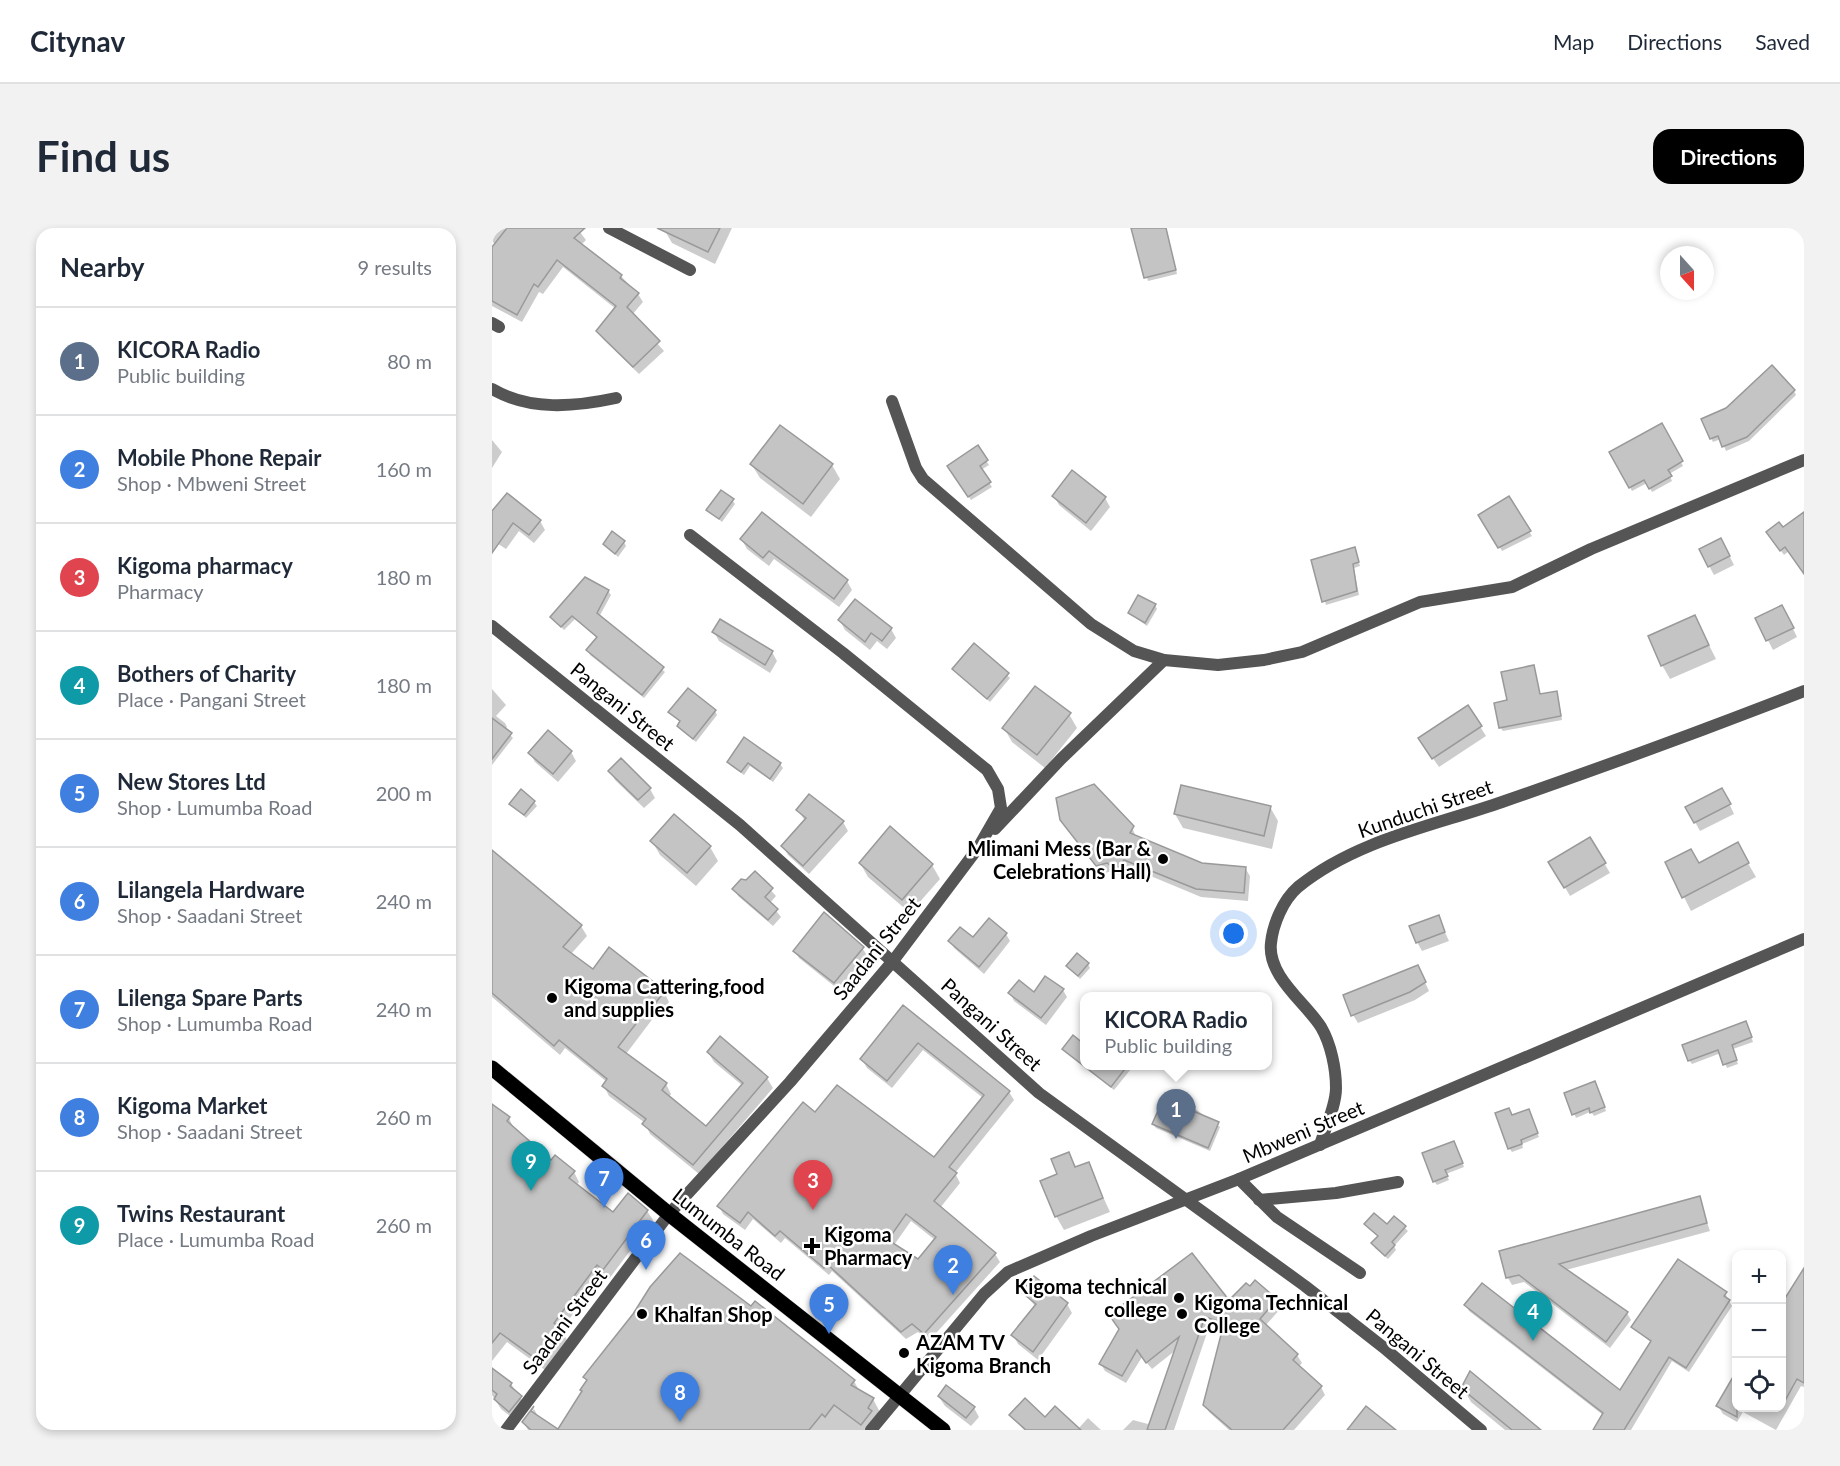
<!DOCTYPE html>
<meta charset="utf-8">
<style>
:root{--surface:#fff;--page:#f2f2f3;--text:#1f2937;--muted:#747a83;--line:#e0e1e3;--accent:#000}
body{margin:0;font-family:Lato,sans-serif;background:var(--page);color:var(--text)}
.controls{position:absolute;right:18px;bottom:18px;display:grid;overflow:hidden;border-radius:12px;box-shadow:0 3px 9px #0003}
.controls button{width:54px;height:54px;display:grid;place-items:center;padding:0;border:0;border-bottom:2px solid var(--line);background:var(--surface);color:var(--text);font:30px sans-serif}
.compass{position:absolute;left:1168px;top:18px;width:54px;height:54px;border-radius:50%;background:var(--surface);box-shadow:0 3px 9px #0003;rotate:159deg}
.you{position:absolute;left:742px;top:706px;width:21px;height:21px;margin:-15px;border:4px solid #fff;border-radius:50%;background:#1a73e8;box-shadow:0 0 0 9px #1a73e833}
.badge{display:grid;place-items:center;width:39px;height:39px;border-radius:50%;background:var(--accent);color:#fff;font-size:20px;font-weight:700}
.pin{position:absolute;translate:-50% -50px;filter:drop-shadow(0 2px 3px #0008)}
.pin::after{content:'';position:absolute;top:32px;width:21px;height:18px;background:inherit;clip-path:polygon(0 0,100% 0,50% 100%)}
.popup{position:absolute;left:588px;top:764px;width:192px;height:78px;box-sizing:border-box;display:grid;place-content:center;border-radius:12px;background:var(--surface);filter:drop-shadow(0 2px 4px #0005);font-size:20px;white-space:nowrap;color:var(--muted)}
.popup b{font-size:22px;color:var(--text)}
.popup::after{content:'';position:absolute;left:50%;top:100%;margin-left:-12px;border:12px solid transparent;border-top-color:var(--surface)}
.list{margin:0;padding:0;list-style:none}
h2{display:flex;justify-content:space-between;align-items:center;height:78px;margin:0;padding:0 24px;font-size:26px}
h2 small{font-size:20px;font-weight:400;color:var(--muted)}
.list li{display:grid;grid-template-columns:39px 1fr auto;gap:18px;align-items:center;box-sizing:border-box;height:108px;padding:0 24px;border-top:2px solid var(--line)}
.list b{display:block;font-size:22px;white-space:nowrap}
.list p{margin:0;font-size:20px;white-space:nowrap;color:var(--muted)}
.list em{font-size:20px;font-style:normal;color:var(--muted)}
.icon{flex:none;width:33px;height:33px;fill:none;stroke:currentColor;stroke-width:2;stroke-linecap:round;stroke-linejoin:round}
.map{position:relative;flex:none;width:1312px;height:1202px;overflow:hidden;border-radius:18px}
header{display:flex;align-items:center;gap:36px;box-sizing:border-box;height:84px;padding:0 30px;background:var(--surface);border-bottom:2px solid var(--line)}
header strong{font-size:28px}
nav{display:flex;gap:33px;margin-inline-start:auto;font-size:21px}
.intro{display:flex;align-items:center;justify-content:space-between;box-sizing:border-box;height:144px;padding:0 36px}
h1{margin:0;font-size:42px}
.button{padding:15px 27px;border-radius:18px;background:var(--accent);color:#fff;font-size:21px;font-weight:700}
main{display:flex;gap:36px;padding:0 36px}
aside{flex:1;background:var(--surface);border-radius:18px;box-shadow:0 3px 9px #0003}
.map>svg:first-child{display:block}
</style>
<header>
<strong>Citynav</strong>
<nav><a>Map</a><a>Directions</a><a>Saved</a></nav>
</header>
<div class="intro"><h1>Find us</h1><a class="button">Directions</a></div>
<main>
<aside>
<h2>Nearby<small>9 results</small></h2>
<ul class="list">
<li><span class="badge" style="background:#5c6f8a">1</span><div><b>KICORA Radio</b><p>Public building</p></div><em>80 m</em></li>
<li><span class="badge" style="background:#3f7fe0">2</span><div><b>Mobile Phone Repair</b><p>Shop · Mbweni Street</p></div><em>160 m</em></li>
<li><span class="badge" style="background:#e0444e">3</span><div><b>Kigoma pharmacy</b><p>Pharmacy</p></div><em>180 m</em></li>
<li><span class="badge" style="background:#0f9aa8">4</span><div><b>Bothers of Charity</b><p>Place · Pangani Street</p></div><em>180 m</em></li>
<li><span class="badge" style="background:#3f7fe0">5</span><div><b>New Stores Ltd</b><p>Shop · Lumumba Road</p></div><em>200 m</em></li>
<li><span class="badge" style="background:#3f7fe0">6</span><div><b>Lilangela Hardware</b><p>Shop · Saadani Street</p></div><em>240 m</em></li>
<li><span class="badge" style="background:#3f7fe0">7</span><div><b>Lilenga Spare Parts</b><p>Shop · Lumumba Road</p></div><em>240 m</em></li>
<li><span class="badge" style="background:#3f7fe0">8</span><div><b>Kigoma Market</b><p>Shop · Saadani Street</p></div><em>260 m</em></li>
<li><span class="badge" style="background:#0f9aa8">9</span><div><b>Twins Restaurant</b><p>Place · Lumumba Road</p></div><em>260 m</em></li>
</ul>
</aside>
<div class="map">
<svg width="1312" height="1202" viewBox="0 0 1312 1202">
<rect width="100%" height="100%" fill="#fff"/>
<g fill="#0003" fill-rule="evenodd">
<path d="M0,0H85L94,12L89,17L129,48L146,66L151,74L140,87L172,123L147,146L111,111L106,103L124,81L71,39L51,66L47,64L30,94L0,78V23L4,17L0,13Z"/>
<path d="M174,0H240L223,36L180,15L173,3Z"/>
<path d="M641,0H674L685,46L656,53Z"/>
<path d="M1302,163L1304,167L1257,213L1234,223L1229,211L1221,214L1219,210Z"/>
<path d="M1169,197L1191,238L1177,246L1180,253L1160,264L1155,255L1140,263L1119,225Z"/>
<path d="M0,212L10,224L0,240Z"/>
<path d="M485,219L497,237L489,242L500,259L479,272L457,239Z"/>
<path d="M260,237H340L348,251L319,289L268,250Z"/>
<path d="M562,268L613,270L618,279L599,303L567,277Z"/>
<path d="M1016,270L1040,308L1010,323L988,287Z"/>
<path d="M240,272L243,276L230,294L216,282Z"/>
<path d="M0,284L48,293L53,302L42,315L27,303L14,321L0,312Z"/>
<path d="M1312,286V346L1297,323L1292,327L1279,309Z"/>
<path d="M250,312L355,353L360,362L347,379L282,331L277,338L255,321Z"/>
<path d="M132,314L134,318L126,329L113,316Z"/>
<path d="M863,321L868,338L862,340L867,367L834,377L821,333Z"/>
<path d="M1234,321L1242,337L1222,347L1217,338Z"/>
<path d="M116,363L119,367L107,389L173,444L152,470L98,427L96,423L106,411L83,391L72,402L60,389Z"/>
<path d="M663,377L665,381L655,398L637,385Z"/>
<path d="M1295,388L1305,409L1281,422L1265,391Z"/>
<path d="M1203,389L1224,431L1178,451L1170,437Z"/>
<path d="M229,393L280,424L285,433L278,445L227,413L222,404Z"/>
<path d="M348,393L399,401L404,410L395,421L385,413L378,422L353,402Z"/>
<path d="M483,417L518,450L498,474L462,441Z"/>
<path d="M1041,439L1048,467L1064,464L1066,468L1070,492L1011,503L1008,499L1016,473Z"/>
<path d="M0,461L14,477L4,488L13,495L15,499L13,502L21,510L0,537Z"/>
<path d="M976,479L994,508L947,539L933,519Z"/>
<path d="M223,483L225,487L204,514L189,502L187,498L189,495L178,484Z"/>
<path d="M577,486L585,500L553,540L520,514L512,500Z"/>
<path d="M253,511L288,536L291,540L281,554L258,538L252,547L239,538L237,534Z"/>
<path d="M79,524L84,533L66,554L43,534L38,525Z"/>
<path d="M118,543L158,561L163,570L152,580L123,552Z"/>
<path d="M1235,571L1242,586L1208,603L1203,594Z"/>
<path d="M42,574L45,578L34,590L19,576Z"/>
<path d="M778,579L786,593L780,621L691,600L683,586Z"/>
<path d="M306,582L351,594L356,603L317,646L296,627L291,618L313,593Z"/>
<path d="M569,592L640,599L644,609L710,636L753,640L758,648L756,673L709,669L637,639L630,649L620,643L610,646Z"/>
<path d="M1098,611L1118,645L1078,668L1058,634Z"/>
<path d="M160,613L218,619L226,633L204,658L168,627Z"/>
<path d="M0,624L89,698L95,708L79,726L101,743L172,764L177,774L164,791L162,789L134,826L174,856L179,866L177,869L215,900L251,858L222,834L216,824L229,811L275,850L281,860L207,946L158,906L153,895L117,868L112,858L115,854L73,820L68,827L0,769Z"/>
<path d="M1253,630L1264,649L1199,683L1175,635L1207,637Z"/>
<path d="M368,635L440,637L448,651L418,685L376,649Z"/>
<path d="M263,645L284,668L278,675L289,689L281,698L246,668L242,661Z"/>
<path d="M946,689L957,713L930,723L925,714Z"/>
<path d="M514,706L518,713L492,746L462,720L458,713Z"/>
<path d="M370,720L375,727L347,762L307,730L303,723Z"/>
<path d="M596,736L598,740L588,751L576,738Z"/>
<path d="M930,748L937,763L923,772L866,795L861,787Z"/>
<path d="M571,762L575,769L554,797L522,773L518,765Z"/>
<path d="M412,780L517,864L522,872L463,945L468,955L448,980L503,1026L508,1034L437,1113L426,1104L414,1111L340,1043L337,1047L293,1010L289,1015L261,991L253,1002L231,986L227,978L324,886L442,931L491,870L431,822L400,860L375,840L370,831ZM419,993L443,1012L426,1033L402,1017Z"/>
<path d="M1256,799L1261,814L1241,821L1246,836L1235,840L1229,825L1200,836L1197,832Z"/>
<path d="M592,814V838H637L639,841L622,862L572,821Z"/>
<path d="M1074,866L1112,878L1084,890Z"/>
<path d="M0,877L17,890L22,901L59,934L82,944L87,954L84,958L121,986L155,983L161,992L117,1051L111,1046L69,1102L75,1112L53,1142L15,1114L0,1133Z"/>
<path d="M702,880L728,899L718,923L664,900L661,896Z"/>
<path d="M1113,880L1114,883L1102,888L1100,885Z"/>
<path d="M1038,887L1047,909L1030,916L1031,920L1020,924L1017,920L1020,889Z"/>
<path d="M964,919L972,939L954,946L957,952L945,957L942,953Z"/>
<path d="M576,926L585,940L596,936L618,984L572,1002L564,988L567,947Z"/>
<path d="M1207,970L1218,1003L1074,1042L1135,1085L1139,1092L1118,1120L1032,1054L1020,1057L1016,1050L1009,1024Z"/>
<path d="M902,990L916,1003L902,1018L904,1022L896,1031L883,1020L881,1016L887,1009L874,996L895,998Z"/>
<path d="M1312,1043V1159L1309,1158L1284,1202L1251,1184L1245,1194L1231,1186L1226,1178L1290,1180V1078Z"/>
<path d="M531,1064L575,1076L580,1085L546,1132L526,1116L521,1107L544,1079Z"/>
<path d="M1233,1065L1240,1078L1197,1144L1180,1133L1139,1202H1102L1111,1187L977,1083L974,1078L1129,1164L1160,1115L1140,1099Z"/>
<path d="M784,1072L789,1080L773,1098L805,1127L810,1135L806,1139L829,1159L833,1167L802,1202H737L717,1184L713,1176L732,1101L718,1096L682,1202H631L641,1192L656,1196L660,1190L684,1122L660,1141L650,1129L634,1155L613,1143L609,1136L737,1074Z"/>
<path d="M0,1142L19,1156L34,1178L23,1192L9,1181L0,1167Z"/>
<path d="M93,1149L362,1153L368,1164L381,1171L389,1186L384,1202H67L91,1164L95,1153Z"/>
<path d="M971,1160L1046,1202H1013L979,1174Z"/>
<path d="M447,1169L482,1180L487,1189L479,1198L453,1178Z"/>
<path d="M42,1181L47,1190L65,1202H36L32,1195Z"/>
<path d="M519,1187L553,1191L586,1201L596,1190L609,1202H532Z"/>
</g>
<g fill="#c4c4c4" stroke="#999" stroke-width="1.5" fill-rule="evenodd">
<path d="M15,0H93L82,10L130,47L128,50L147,65L135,79L168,113L141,139L104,103L124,78L65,32L46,59L42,56L25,87L0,73V19Z"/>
<path d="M165,0H228L216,24Z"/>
<path d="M639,0H674L684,42L652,50Z"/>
<path d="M1280,137L1303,162L1255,209L1230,219L1226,208L1218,211L1209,191L1234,180Z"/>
<path d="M1170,195L1191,233L1176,242L1180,248L1157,261L1152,252L1137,260L1117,224Z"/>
<path d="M288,197L341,236L311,276L258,236Z"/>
<path d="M486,217L496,232L488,238L499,254L476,269L455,238Z"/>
<path d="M580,242L614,269L594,295L560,268Z"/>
<path d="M229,262L242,271L227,291L214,282Z"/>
<path d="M15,265L49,292L37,307L21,295L0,325V283Z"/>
<path d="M1017,268L1039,303L1006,320L986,287Z"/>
<path d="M270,284L356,352L342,371L277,323L271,330L248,311Z"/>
<path d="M1312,284V346L1293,319L1288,323L1274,304L1287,294L1291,299Z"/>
<path d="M120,303L133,313L123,326L111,316Z"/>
<path d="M1229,310L1238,328L1216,339L1207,321Z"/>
<path d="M863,319L867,334L861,336L865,363L830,374L819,332Z"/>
<path d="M93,349L117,362L105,385L172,439L150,467L94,422L105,409L80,388L69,399L58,389Z"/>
<path d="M646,367L664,376L653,395L636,385Z"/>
<path d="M363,371L400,400L390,413L379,405L373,414L346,392Z"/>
<path d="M1290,377L1302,400L1274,413L1263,390Z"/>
<path d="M1203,387L1217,417L1169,438L1156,408Z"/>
<path d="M228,391L281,423L273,437L220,404Z"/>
<path d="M482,415L517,445L495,471L460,441Z"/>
<path d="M1042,437L1048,466L1065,463L1069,488L1007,500L1002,475L1015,472L1009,444Z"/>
<path d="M543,458L579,485L545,527L510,500Z"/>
<path d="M196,460L224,482L201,511L185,498L188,493L176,484Z"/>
<path d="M976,477L990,498L940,531L926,510Z"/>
<path d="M0,490L20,505L0,531Z"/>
<path d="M56,502L80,523L61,546L36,525Z"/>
<path d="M252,509L289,535L278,551L256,535L249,544L235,534Z"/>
<path d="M129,530L159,560L146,572L116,543Z"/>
<path d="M602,556L642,598L638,605L710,635L754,639L752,665L704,661L632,632L625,642L615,635L604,638L568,592L564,570Z"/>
<path d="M689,557L779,578L772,608L682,586Z"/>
<path d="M1230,560L1239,576L1202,595L1193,579Z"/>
<path d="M29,561L43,573L32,587L17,576Z"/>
<path d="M317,566L352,593L311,638L289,618L314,590L304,582Z"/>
<path d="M182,586L219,618L195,645L158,613Z"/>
<path d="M398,598L441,636L410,672L367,635Z"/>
<path d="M1098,609L1114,635L1072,660L1056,634Z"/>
<path d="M1246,614L1257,635L1190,670L1173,634L1199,621L1207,635Z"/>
<path d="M0,622L90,697L71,719L101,741L117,719L173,763L158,782L156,780L126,819L175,855L170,862L214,898L251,855L215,824L228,808L276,849L201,937L150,896L154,891L110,858L115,851L67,812L62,818L0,765Z"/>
<path d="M263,643L281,660L273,669L286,681L276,692L240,661L249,651L254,652Z"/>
<path d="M332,684L372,719L342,755L301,723Z"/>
<path d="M947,687L953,704L924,715L917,698Z"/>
<path d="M497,690L515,705L487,739L456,713L468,699L481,709Z"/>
<path d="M585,725L597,735L586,748L574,738Z"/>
<path d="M926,737L934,754L918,764L859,788L851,767Z"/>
<path d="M553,748L572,761L549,790L516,765L527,752L542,764Z"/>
<path d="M411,777L518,863L457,939L465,945L442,973L504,1025L432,1106L420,1096L409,1104L335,1036L332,1040L288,1003L283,1008L256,984L248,995L225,978L311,874L323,884L345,857L442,929L492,867L426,815L395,853L368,831ZM414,986L444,1009L426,1031L396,1012Z"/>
<path d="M1254,793L1260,809L1240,817L1245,832L1231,837L1226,822L1196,833L1190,817Z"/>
<path d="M581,807L592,816V837H636L619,859L570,821Z"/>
<path d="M1103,853L1113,879L1098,885L1097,880L1080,887L1072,865Z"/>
<path d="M673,867L703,879L701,883L727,894L716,920L660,896Z"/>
<path d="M0,876L18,889L15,893L59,932L63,927L83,943L77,950L121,984L136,965L156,982L111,1042L105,1037L62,1095L71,1102L47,1133L8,1105L0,1115Z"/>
<path d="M1017,880L1020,887L1037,881L1046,905L1029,912L1030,916L1016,921L1003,885Z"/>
<path d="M962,913L971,935L953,942L956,948L941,954L930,925Z"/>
<path d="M577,924L583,939L597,934L611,970L563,989L548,953L565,946L559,931Z"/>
<path d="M1208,968L1215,995L1067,1036L1136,1084L1114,1114L1027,1047L1014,1050L1007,1023Z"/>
<path d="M882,985L895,996L902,988L914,998L900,1014L903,1017L893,1028L879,1015L886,1008L872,996Z"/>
<path d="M188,1025L259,1078L263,1073L363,1152L359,1157L382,1170L376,1180L380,1183L369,1197L342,1177L333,1189L330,1186L317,1202H39L30,1194L42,1178L39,1183L66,1201L90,1163L88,1162L95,1152L91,1149L141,1086L158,1059Z"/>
<path d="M700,1025L737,1072L754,1055L758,1058L763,1052L785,1071L768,1091L806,1126L801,1132L830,1158L791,1202H740L711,1177L732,1095L713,1089L673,1202H655L687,1109L654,1135L645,1122L630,1148L607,1136L627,1101L617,1087Z"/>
<path d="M1186,1031L1235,1064L1232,1068L1238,1072L1194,1140L1177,1129L1132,1202H1101L1111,1185L972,1077L990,1055L1128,1162L1159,1113L1139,1099Z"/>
<path d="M1312,1040V1155L1305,1151L1290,1178V1075Z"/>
<path d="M542,1048L576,1075L541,1124L519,1107L544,1076L529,1064Z"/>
<path d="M0,1140L20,1155L18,1158L30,1168L17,1184L2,1171L5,1166L0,1162Z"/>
<path d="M1245,1142V1189L1224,1178Z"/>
<path d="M978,1143L1049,1202H1020L969,1160Z"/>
<path d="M454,1157L483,1179L474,1190L446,1168Z"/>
<path d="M533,1170L553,1189L563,1178L589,1202H534L517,1187Z"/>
<path d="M874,1178L904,1202H855Z"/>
</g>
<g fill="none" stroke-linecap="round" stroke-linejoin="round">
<g stroke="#dbdbdb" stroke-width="16">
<path id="primary" d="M0,840L177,986L451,1202"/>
</g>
<g stroke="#555" stroke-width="12">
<path d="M117,0L198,42"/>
<path d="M0,95L7,99"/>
<path d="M0,161C38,183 82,179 124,170"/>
<path d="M400,173L424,240L431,251L599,396L642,423L672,432L726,437L772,432L810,424L928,374L1020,359L1099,321L1312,232"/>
<path d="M0,398L248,597L547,865L813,1058L891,1119L989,1202"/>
<path d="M503,601L569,531L672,432"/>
<path d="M828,917C833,900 844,878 844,860C844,841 839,816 829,799C814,775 775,748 779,715C781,696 791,672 806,659C864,612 941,598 1010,574C1111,539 1212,502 1312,463"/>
<path d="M747,951L785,989L868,1045"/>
<path d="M767,972L844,965L906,954"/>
<path d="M14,1202L177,986L298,854L401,733L486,620L509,580L506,561L495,542L351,425L198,307"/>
<path d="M379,1202L492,1066L516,1044L599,1008L747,951L1312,711"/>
</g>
<use href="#primary" stroke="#000" stroke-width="15"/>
</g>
<g fill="#000" stroke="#fff" stroke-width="2">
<circle cx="671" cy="631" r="6"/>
<circle cx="60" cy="770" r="6"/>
<path d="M317 1009h6v6h6v6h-6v6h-6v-6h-6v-6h6z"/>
<circle cx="687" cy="1070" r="6"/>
<circle cx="150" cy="1086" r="6"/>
<circle cx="690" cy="1086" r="6"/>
<circle cx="412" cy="1125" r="6"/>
</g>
<g text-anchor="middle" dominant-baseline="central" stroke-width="5" stroke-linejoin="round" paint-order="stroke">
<g font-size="20" fill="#000" stroke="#fff">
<text transform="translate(131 478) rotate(39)">Pangani Street</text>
<text transform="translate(933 580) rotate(-19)">Kunduchi Street</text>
<text transform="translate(384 720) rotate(-51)">Saadani Street</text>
<text transform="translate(500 796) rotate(42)">Pangani Street</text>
<text transform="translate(811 903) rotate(-23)">Mbweni Street</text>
<text transform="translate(237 1006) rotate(38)">Lumumba Road</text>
<text transform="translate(72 1093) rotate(-53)">Saadani Street</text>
<text transform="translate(926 1125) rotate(40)">Pangani Street</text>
</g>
<g font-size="20" font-weight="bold" fill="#000" stroke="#fff" text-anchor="start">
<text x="659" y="620" text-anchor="end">Mlimani Mess (Bar &amp;<tspan x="659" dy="23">Celebrations Hall)</tspan></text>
<text x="72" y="758">Kigoma Cattering,food<tspan x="72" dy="23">and supplies</tspan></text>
<text x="332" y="1006">Kigoma<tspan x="332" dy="23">Pharmacy</tspan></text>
<text x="675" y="1058" text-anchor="end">Kigoma technical<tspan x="675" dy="23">college</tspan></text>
<text x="702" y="1074">Kigoma Technical<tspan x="702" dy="23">College</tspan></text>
<text x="162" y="1086">Khalfan Shop</text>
<text x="424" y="1114">AZAM TV<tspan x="424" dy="23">Kigoma Branch</tspan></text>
</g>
</g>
</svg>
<div class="controls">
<button>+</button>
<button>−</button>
<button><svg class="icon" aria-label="locate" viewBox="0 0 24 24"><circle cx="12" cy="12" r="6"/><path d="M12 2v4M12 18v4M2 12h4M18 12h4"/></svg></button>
</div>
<svg class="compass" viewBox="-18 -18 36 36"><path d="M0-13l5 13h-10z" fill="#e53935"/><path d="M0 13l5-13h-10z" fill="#747a83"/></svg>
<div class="you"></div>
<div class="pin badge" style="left:684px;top:911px;background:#5c6f8a">1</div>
<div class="popup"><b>KICORA Radio</b>Public building</div>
<div class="pin badge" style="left:461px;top:1067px;background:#3f7fe0">2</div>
<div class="pin badge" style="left:321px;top:982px;background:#e0444e">3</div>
<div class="pin badge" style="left:1041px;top:1113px;background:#0f9aa8">4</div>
<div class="pin badge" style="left:337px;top:1106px;background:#3f7fe0">5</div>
<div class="pin badge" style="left:154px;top:1042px;background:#3f7fe0">6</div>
<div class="pin badge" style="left:112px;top:980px;background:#3f7fe0">7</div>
<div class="pin badge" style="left:188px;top:1194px;background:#3f7fe0">8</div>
<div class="pin badge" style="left:39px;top:963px;background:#0f9aa8">9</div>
</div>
</main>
